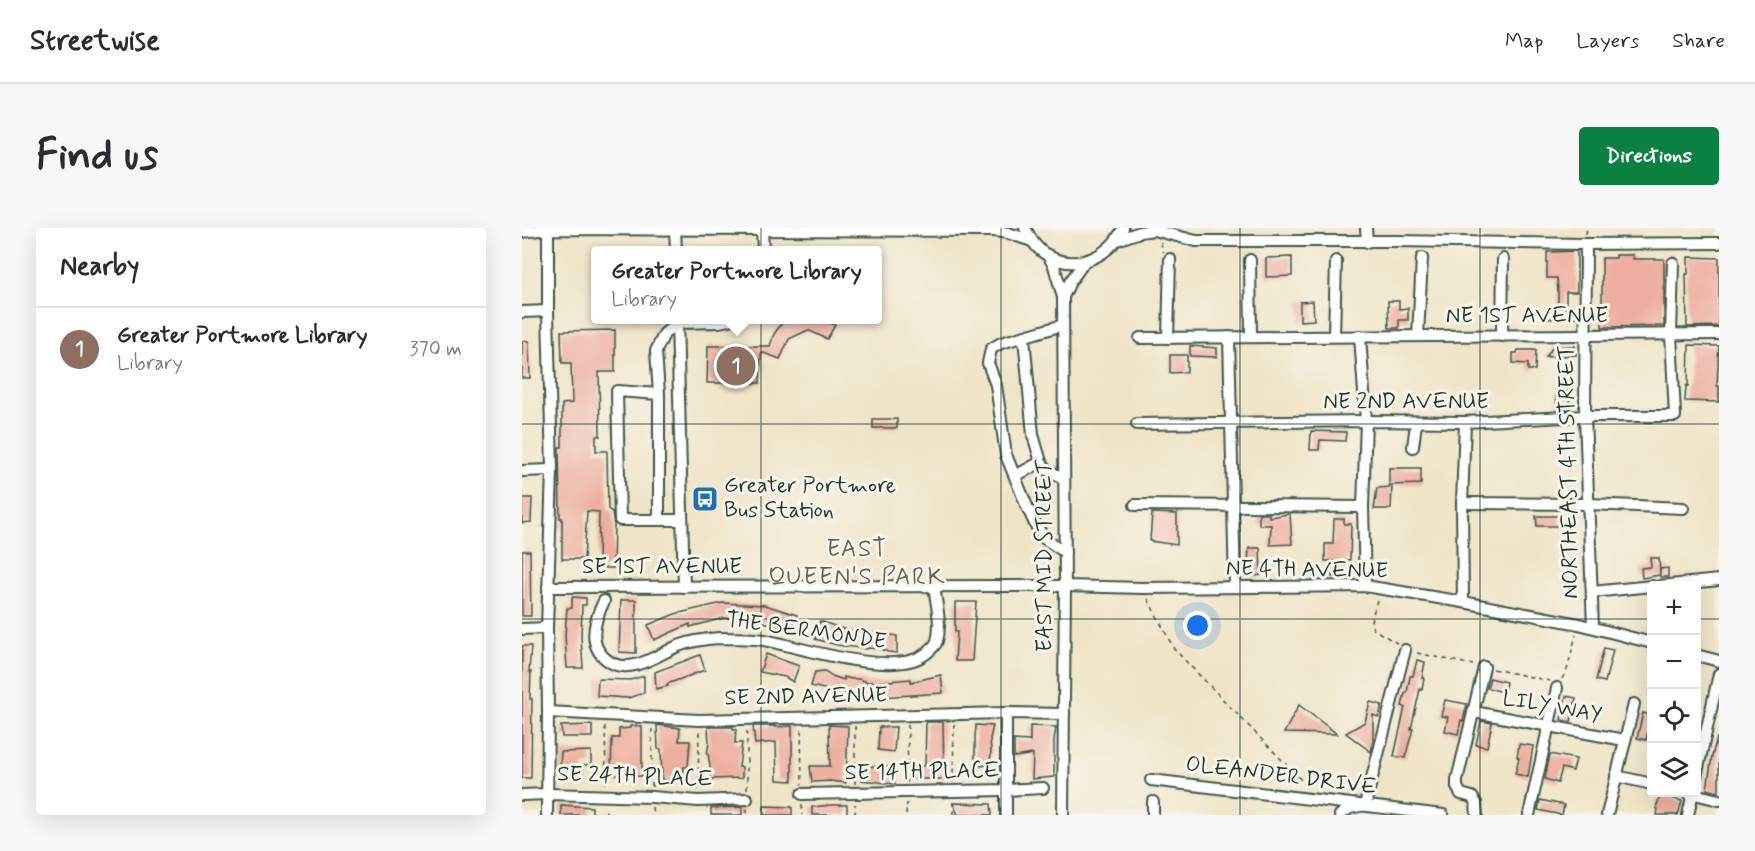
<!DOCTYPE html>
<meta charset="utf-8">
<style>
:root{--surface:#fff;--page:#f7f7f7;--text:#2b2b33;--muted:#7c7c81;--line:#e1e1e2;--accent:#0b8043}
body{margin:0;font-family:Mynerve,sans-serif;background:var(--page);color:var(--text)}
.controls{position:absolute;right:18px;bottom:18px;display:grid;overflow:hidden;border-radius:6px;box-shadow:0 6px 24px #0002}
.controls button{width:54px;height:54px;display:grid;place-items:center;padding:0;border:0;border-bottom:2px solid var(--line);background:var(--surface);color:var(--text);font:30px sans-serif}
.you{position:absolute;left:676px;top:398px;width:21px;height:21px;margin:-15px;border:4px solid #fff;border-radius:50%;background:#1a73e8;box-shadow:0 0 0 9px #1a73e833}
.badge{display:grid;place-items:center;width:39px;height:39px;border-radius:50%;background:var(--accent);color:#fff;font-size:20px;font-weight:700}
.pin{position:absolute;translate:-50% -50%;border:3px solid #fff;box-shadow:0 2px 6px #0006}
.popup{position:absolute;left:69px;top:18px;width:291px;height:78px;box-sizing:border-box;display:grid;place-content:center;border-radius:6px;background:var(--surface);filter:drop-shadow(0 2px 4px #0005);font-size:20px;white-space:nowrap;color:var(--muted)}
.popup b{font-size:22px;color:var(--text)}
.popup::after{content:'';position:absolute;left:50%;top:100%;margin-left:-12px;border:12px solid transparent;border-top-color:var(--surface)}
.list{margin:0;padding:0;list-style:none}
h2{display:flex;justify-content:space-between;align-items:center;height:78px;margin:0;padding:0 24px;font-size:26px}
h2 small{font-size:20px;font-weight:400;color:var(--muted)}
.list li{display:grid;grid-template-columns:39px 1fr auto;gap:18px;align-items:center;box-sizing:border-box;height:84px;padding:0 24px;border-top:2px solid var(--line)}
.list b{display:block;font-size:22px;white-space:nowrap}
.list p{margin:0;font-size:20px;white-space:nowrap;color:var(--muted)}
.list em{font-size:20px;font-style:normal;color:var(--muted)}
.icon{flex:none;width:33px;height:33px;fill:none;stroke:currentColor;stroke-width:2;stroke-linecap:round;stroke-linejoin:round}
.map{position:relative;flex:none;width:1197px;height:587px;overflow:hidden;border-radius:6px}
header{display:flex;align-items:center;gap:36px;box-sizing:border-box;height:84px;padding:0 30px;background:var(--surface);border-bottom:2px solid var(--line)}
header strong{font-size:28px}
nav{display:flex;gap:33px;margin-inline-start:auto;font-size:21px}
.intro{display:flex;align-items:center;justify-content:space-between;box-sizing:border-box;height:144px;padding:0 36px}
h1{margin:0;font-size:42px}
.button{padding:15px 27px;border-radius:6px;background:var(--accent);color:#fff;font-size:21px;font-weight:700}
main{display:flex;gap:36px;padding:0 36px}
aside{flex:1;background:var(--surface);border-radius:6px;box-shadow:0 6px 24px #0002}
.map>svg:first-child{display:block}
</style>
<header>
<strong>Streetwise</strong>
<nav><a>Map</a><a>Layers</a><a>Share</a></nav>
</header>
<div class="intro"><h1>Find us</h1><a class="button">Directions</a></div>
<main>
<aside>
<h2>Nearby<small></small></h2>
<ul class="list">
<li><span class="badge" style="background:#8d6e63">1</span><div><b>Greater Portmore Library</b><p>Library</p></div><em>370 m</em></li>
</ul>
</aside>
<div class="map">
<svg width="1197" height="587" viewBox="0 0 1197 587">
<rect width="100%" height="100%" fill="#f7f3e8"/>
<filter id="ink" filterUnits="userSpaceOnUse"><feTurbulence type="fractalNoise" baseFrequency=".0167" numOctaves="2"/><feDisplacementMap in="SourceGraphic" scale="12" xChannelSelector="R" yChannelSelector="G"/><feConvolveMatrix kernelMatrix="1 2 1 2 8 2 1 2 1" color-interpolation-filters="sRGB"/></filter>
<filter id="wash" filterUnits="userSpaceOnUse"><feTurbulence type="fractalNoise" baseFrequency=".008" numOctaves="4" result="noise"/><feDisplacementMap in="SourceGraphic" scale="24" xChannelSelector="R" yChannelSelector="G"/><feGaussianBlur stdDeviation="1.35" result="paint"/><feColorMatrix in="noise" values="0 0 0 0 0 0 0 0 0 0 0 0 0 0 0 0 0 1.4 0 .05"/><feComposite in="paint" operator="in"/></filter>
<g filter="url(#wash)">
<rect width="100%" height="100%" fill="#efe4c8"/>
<g id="blocks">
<g fill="#edafa1">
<path d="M1055,23V64H1044V80H1055V89L1026,91V79H1036V64L1035,50H1025V24Z"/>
<path d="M1094,27H1111V31H1142V98L1080,99V30H1094Z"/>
<path d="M770,29V48L744,49V30Z"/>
<path d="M1166,29L1197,30V98L1165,99L1164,46H1166Z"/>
<path d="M791,73L792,92L778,93V74Z"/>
<path d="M866,73H877V81L886,80V92H877V100H867Z"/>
<path d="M271,92H302L313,97L305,111L286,102L267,111L258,131L239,124L238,155H185L186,118H248L252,106L260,95Z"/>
<path d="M93,102V144H77L78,208H74V223H85L86,281L90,284L92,297L91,340H76L77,284L65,283L62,331H40V290H38L37,219H40V176L50,175L49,135H40L39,103Z"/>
<path d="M0,113H7L8,150H0Z"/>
<path d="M1167,117L1197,118L1195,158H1197V174L1163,173L1164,158H1166Z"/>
<path d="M668,118L695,120V129L668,128Z"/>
<path d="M1053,118L1054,127L1024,129L1031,119Z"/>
<path d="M996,122H1014L1013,142H1006V136L991,135V125H995Z"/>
<path d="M648,127H665V144L648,145Z"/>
<path d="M1047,161L1048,181L1035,182L1034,162Z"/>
<rect x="351" y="191" width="24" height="9"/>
<path d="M789,203L824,204L823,213L798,212L797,222H788Z"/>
<path d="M867,240H899V256L867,257Z"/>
<path d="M870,259L869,281H852L855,260Z"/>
<path d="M0,270H10L9,294L0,295Z"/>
<path d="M630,285L655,286V317L628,313Z"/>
<path d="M737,286H747V289L768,286L770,316L748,317L749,297H737Z"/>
<path d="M1014,288H1038V298H1015Z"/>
<path d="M812,291H822V296H829L828,332H823L822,349H810L811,333H803V316H811Z"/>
<path d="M727,320H738L739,347L725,349Z"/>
<path d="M0,323H8L9,388H0Z"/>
<path d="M1128,330H1137L1138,346V341L1146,340V349H1138V347L1120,350L1119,340L1129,339Z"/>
<path d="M50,369L64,370V377H60L59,409L61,440H45L43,407L45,380H50Z"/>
<path d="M99,372H114V425L97,424Z"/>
<path d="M433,374H454L450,433H433L435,404H433Z"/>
<path d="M200,375L243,377L275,387L269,403L236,392L202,390L168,399V396L132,412L126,397L153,386Z"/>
<path d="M298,393L324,402L348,406L360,405L375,408V425L366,424L358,421L346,420L345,421L315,417L293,411Z"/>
<path d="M0,418H9L7,444H9L8,471H10L9,550H0Z"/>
<path d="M1082,420L1091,422L1083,454L1074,452Z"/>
<path d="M244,426L277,438L271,454L263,449L238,444Z"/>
<path d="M178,427L183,442L145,456L146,458L134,461L133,444Z"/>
<path d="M895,432L903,434L900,450H902L900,462L898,461L889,501H891L883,530L872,528L883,479L880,478L883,465H885L888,448H891Z"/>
<path d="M303,443L310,448L322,452V449L329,451H337L345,454H354L389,451V454L419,447L421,465L358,469V467L342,468L315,464L289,458L293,444Z"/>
<path d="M122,448V465L106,470L75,468L76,451L108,452Z"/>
<path d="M968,450L984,454L982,464L965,460Z"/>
<path d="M1044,468L1054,470L1049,494L1039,492Z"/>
<path d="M923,472L945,476L941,493L939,492L936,506L923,503L926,489L919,488Z"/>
<path d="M848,474L860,477L857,489L851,487V515L849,524L824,505L843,494Z"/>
<path d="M777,477L815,506L762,505Z"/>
<path d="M1121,485L1129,487L1124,512L1115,510Z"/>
<path d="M959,493L970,495L965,519L954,517Z"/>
<path d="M404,494H421L422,551H389V537L403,538Z"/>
<path d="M70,497V509H40L39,498Z"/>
<path d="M135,497L158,500L157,513H168L166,539H162L161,548L155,547V551L140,552L139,521H136Z"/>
<path d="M307,497L326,498L324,555L308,553L290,554L288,538H308Z"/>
<path d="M454,497L471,498L468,511L469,523L468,537L453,538V509Z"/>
<path d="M108,498H120V548L104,549V546L89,547L90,510H97V501L108,500Z"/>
<path d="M231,498H253V499L270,498V553L255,552L254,514L233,516Z"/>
<path d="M508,498L534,499L532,512V549L510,551L511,526L492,529V512L508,513Z"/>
<path d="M186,499H211V501H214L213,515H220L217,539H220V550L188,551V538L186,526H185L187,515Z"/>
<path d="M357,499H374L372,524L356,522Z"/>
<path d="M1195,510H1197V564L1185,561L1190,528Z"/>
<path d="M997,516L1011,518L1006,549L993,546L997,530L995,529Z"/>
<path d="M69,523V537H61V544H54V550H42V544H38L39,524Z"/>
<path d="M1028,526L1054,531L1051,543L1040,540L1036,555L1023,551Z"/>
<path d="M339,538L372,539L373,556L339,552Z"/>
<path d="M1138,567L1160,573L1156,587H1135L1136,581L1134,580Z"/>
<path d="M1018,572L1042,577L1040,587L1016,582Z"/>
<path d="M431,575L469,576L470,587H436Z"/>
<path d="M39,577L70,579V587H39Z"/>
<path d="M309,577H325V587H290V579Z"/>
<path d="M242,578L270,579V587H242Z"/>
<path d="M220,579V587H189V580Z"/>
</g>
</g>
</g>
<g filter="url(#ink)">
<use href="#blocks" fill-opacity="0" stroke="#3e564a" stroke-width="1.5"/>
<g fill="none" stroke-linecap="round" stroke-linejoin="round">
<g stroke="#3e564a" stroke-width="14">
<g id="minor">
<path d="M503,0C507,7 510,14 516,20C543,47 587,33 601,0"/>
<path d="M844,0L845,14"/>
<path d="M240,1L241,22"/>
<path d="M153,2L154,22"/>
<path d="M0,4L26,1L472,3L486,5L510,13"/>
<path d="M595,12L618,4L632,2L674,13H874L1064,16L1197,15"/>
<path d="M1064,16L1063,188L1071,399"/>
<path d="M526,27L532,38L541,69L543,358L541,587"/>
<path d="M728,32L729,109"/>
<path d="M541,69L548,54L562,34"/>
<path d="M0,84L26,83"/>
<path d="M155,92L162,359"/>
<path d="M541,97L479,115L469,121L466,135L474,157L484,227L506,281L513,296L523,311L543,324"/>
<path d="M812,108L814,33"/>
<path d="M838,108L844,193L841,279L843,358"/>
<path d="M896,108L900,30"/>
<path d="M980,108L981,31"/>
<path d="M502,109L511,207L519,234L524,241L542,251"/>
<path d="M707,109L713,359"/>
<path d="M618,110L1197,106"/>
<path d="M646,110L648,31"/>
<path d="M137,166L95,163L98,292H137V166L134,123L142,106L155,95L197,94L207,92"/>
<path d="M615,196L844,193L943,194L1063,188H1153L1149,106L1151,35"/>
<path d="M891,219L894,195"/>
<path d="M0,243L30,242"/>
<path d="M493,248L519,234"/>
<path d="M940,275L1067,276L1161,280"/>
<path d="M613,277L841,279"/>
<path d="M137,292H160"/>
<path d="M1138,358L1197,352"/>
<path d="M26,359L543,358L620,360L843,358L941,374L1057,396L1130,415"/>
<path d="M1070,364L1130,358"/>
<path d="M82,373C72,393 64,419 88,434C109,447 137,426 156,418C169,413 183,411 197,410C212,410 228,410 242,412C279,419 377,453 407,423C410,420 414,417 415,413C420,396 414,375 412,358"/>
<path d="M941,374L940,275L943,194"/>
<path d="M0,401L25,400"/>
<path d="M1174,427L1197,433"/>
<path d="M26,484L177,492L484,485L542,486"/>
<path d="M952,484L1102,512"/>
<path d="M1094,548L1130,556"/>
<path d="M1174,549L1197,446"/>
<path d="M629,552L921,587"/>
<path d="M1164,564L1197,572"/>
<path d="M280,566L483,562L521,560"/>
<path d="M0,567L25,566L130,569L176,573L225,571"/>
<path d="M631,574V587"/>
<path d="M25,587L26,484L25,400L30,242L26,83V0"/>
<path d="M484,587V485"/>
<path d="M818,587L828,580L843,577L883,422"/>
<path d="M955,587L954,575L950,569L939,566L935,559V552L962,439"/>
<path d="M1007,587L1035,460"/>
<path d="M1085,587L1112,476"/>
<path d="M1166,587L1171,564"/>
</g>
</g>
<g stroke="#3e564a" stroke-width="1.5" stroke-dasharray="4.5 4.5" stroke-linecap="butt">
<path d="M1064,6L1065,0"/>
<path d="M639,14L640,21L642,24"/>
<path d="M626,371L652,421L787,560"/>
<path d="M855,372L849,393L851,401L875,415"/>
<path d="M895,425L951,437"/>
<path d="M971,441L1028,453"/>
<path d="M1040,451L1045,442L1054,407"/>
<path d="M83,498L84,556"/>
<path d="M130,501V559"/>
<path d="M279,502L280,557"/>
<path d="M225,503V561"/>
<path d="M431,554L432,496"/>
<path d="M385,555L386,497"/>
<path d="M333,556V498"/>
<path d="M176,562L177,504"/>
<path d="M280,577V587"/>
<path d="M130,579L131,587"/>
<path d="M225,581V587"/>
<path d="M84,587V579"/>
<path d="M333,587V576"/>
<path d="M384,587L385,575"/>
<path d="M431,587V574"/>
</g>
<use href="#minor" stroke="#fff" stroke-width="10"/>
</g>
</g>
<path fill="none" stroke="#1f3d34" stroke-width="1.5" stroke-opacity="0.55" d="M239,0V587M479,0V587M718,0V587M958,0V587M0,196H1197M0,391H1130M1174,391H1197"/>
<defs>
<g id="bus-square" transform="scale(1.35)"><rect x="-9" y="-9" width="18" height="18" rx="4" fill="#1f6fb2" stroke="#f7f3e8"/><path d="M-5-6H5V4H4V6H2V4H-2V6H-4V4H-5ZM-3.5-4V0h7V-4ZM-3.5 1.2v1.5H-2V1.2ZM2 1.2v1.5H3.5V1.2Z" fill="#fff"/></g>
</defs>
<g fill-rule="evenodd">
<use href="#bus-square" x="183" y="271"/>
</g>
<g text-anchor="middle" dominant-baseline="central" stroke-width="6" stroke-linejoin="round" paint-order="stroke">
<g font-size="22" fill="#1f3d34" stroke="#f7f3e8">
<text x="1005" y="88">NE 1ST AVENUE</text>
<text x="884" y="174">NE 2ND AVENUE</text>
<text transform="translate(1047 244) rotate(-91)">NORTHEAST 4TH STREET</text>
<text transform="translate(523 328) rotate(-90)">EAST MID STREET</text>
<text x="140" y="339">SE 1ST AVENUE</text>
<text transform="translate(785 342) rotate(1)">NE 4TH AVENUE</text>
<text transform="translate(284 403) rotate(8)">THE BERMONDE</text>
<text transform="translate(284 469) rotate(-1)">SE 2ND AVENUE</text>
<text transform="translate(1030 479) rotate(10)">LILY WAY</text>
<text transform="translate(400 544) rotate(-1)">SE 14TH PLACE</text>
<text transform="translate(759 548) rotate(7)">OLEANDER DRIVE</text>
<text transform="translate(113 549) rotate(2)">SE 24TH PLACE</text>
</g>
<g font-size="22" fill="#1f3d34" stroke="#f7f3e8" text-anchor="start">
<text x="202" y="258">Greater Portmore<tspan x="202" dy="25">Bus Station</tspan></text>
</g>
<g font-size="24" letter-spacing="1.5" fill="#67655a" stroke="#f7f3e8">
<text x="335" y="321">EAST<tspan x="335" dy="28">QUEEN'S PARK</tspan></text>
</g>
</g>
</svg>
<div class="controls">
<button>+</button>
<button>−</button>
<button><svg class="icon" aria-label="locate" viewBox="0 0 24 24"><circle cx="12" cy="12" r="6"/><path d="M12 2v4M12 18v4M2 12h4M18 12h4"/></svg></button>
<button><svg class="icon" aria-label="layers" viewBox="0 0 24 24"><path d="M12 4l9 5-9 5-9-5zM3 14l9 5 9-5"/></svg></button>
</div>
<div class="you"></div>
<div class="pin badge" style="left:214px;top:138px;background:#8d6e63">1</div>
<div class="popup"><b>Greater Portmore Library</b>Library</div>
</div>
</main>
